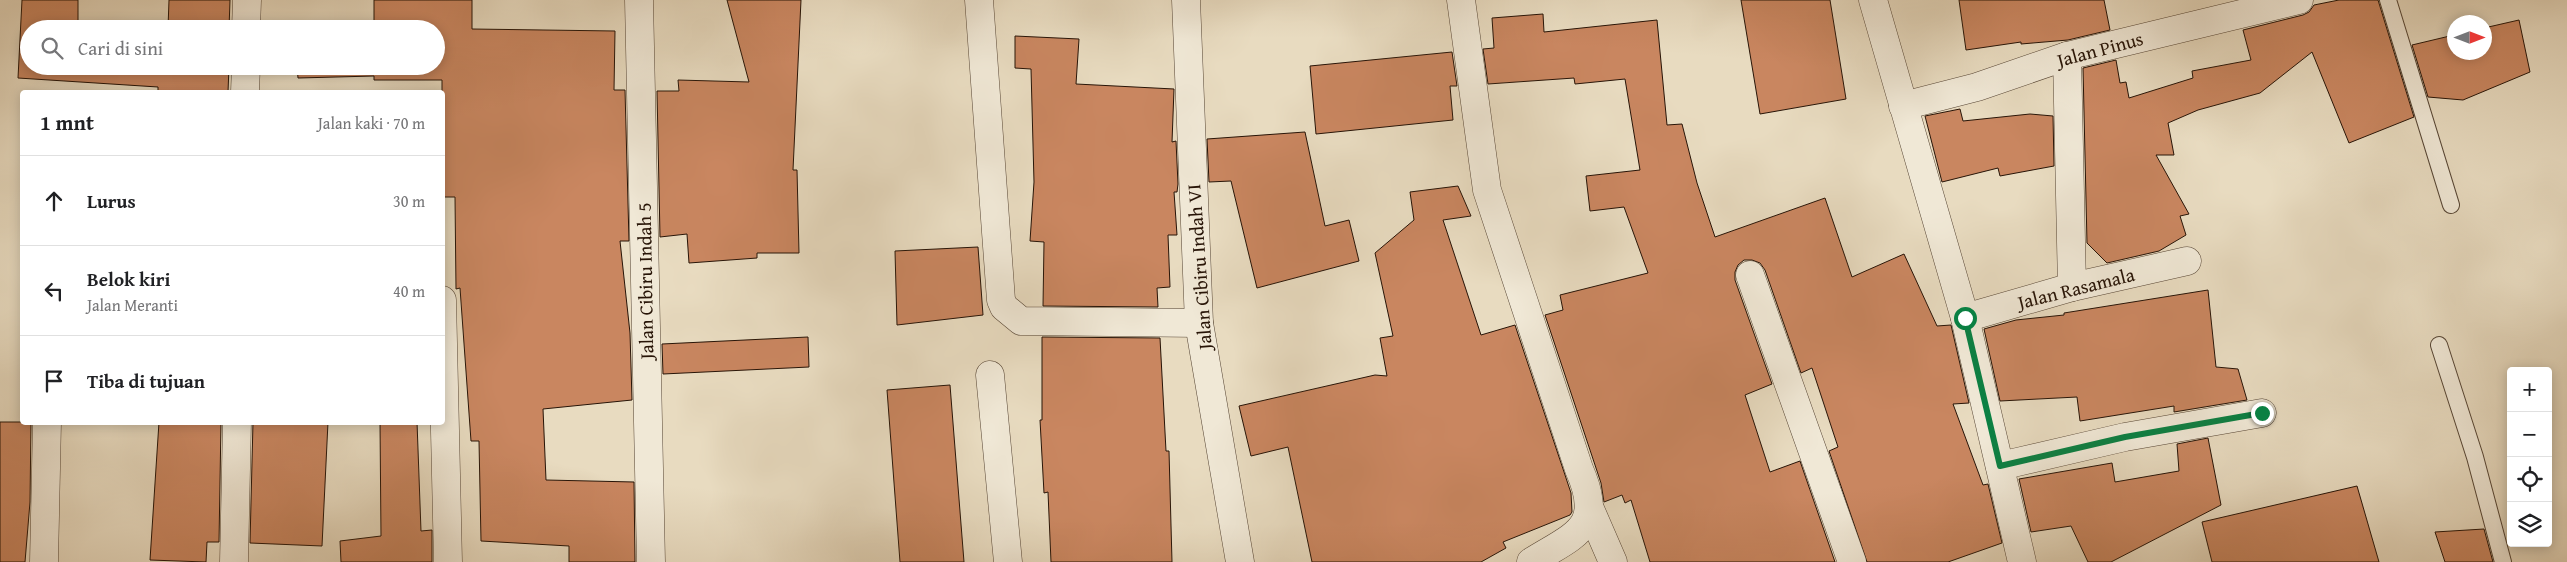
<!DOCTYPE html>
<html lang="id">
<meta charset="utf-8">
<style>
:root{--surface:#fff;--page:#f6f6f6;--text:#202124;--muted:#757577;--line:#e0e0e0}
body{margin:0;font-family:"Gentium Book Plus",serif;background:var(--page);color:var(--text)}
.controls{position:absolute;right:15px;bottom:15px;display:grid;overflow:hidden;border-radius:5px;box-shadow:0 2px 12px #0003}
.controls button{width:45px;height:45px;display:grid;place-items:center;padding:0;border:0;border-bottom:1px solid var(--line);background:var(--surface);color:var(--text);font:25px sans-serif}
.compass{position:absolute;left:2447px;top:15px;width:45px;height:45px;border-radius:50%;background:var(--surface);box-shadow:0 2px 12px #0003;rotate:90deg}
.stop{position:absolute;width:15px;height:15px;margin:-11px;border:4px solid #0b8043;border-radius:50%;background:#fff}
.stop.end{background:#0b8043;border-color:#fff;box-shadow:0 1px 5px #0008}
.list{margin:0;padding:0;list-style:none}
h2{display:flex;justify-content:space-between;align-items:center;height:65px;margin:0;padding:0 20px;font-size:21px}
h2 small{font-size:16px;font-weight:400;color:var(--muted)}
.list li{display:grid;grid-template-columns:32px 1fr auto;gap:15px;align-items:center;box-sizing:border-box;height:90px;padding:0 20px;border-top:1px solid var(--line)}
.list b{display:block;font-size:19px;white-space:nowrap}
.list p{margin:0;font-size:16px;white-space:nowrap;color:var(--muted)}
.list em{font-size:16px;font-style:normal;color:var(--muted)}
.icon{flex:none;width:28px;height:28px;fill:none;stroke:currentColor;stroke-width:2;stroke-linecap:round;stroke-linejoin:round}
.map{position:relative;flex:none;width:2567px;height:562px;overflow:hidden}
.search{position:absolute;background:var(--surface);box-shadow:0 2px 12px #0003;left:20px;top:20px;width:425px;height:55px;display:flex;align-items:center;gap:12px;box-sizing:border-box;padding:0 18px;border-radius:28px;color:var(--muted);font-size:19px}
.panel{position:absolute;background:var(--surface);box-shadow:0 2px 12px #0003;left:20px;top:90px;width:425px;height:335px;border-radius:5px}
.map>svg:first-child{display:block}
</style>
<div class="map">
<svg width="2567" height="562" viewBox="0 0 2567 562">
<rect width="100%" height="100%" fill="#e8dbc0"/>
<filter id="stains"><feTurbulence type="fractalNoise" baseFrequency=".004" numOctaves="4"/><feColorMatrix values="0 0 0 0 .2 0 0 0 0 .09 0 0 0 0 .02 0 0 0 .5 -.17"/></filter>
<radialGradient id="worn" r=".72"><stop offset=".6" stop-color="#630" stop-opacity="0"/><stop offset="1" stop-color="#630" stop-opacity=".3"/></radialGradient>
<g fill="#c98660" stroke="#271407">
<path d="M22,0H78V22L168,28L169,0H230L229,29H29V66H229L228,92H158V87L18,78Z"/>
<path d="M374,0H472V29L615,31L614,90H625L629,241H620L630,333L632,400L543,409L546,480L634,482L635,562H569V546L481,541L479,441H471L460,288L456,289L455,197H442V80H374V76L298,78L297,66H436V29H296V24L374,21Z"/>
<path d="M727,0H801L793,170H797L799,253H757V258L689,263L687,234L660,237L657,91H679L678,80L749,82Z"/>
<path d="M1741,0H1830L1846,99L1760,114Z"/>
<path d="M1959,0H2104L2110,30L2068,40L2021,44V42L1966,50Z"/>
<path d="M2339,0H2378L2414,117L2349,143L2312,52L2260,93L2198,110L2168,123L2174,155H2156L2189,214L2180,216L2186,235L2159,251L2107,263L2087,243L2083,68L2116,60L2120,83L2126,82L2129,98L2193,78L2192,71L2251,60L2243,30L2303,15L2309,12L2314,5Z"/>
<path d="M1543,14L1544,32L1657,20L1667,125L1682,124L1697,183L1715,237L1825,198L1852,277L1904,254L1937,326L1951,325L1969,403L1953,404L1983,485L1988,484L2002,543L1948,562H1867L1829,451L1838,447L1812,368L1801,373L1765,270L1760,263L1752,260H1744L1738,265L1735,272V280L1772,384L1745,395L1770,472L1800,461L1835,562H1650L1631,500L1625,503L1622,495L1604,502L1601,483L1545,315L1563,310L1560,295L1648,273L1624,207L1590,211L1586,176L1640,170L1625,79L1575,84L1574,78L1488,84L1483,49L1494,48L1492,18Z"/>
<path d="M2519,20L2530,72L2463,100L2428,97L2412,45L2454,35V52H2484V28Z"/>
<path d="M1015,36L1079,39L1076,84L1174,89L1172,142L1176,141L1178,184L1177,192H1174L1177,235H1168L1170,287L1157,288L1158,307L1043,306L1044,242L1030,241L1034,182L1031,69L1015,68Z"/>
<path d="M1452,52L1457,86H1450L1453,120L1316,134L1310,66Z"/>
<path d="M1960,109L1963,121L2030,114L2053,116L2054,166L2000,176L1998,168L1942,182L1925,116Z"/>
<path d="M1305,132L1325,226L1349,220L1359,261L1257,288L1231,181L1209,182L1207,139Z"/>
<path d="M1458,186L1471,216L1443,220L1481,335L1515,325L1571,493L1572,512L1570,515L1503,542L1506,548L1481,562H1312L1288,447L1251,456L1239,406L1375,375L1387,376L1380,338L1393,336L1375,253L1414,220L1410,192Z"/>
<path d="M978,247L983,315L897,325L895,251Z"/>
<path d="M2208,290L2216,367L2238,369L2247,400L2174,412V406L2080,421L2077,397L2000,401L1984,329L2016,320L2064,315V313Z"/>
<path d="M808,337L809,367L663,374L662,344Z"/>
<path d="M1042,337L1160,338L1166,451H1169L1172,562H1051L1048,492L1044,493L1040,420H1042Z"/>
<path d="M950,385L964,562H900L887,390Z"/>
<path d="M0,422H31L30,502L25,562H0Z"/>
<path d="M159,422H221L219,542H207L206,562L150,560Z"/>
<path d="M253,422H328L322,546L250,543Z"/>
<path d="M380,422H417L421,531L432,530V562H341L340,541L381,536Z"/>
<path d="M2208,438L2221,505L2111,562H2088L2071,526L2031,532L2019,479L2112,463L2115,482L2179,471L2177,444Z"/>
<path d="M2357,486L2379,562H2212L2202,522Z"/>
<path d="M2484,529L2493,562H2445L2435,532Z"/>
</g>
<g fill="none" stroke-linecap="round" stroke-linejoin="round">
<g stroke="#574635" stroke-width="18">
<g id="service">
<path d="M2388,0L2451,205"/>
<path d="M2439,345L2475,457L2503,562"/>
</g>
</g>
<g stroke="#574635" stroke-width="29">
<g id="minor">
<path d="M639,0L651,562"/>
<path d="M979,0L1001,300L1004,307L1021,321L1199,323"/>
<path d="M1186,0L1199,323L1240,562"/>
<path d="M1461,0L1487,190L1579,469C1605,528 1576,534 1531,562"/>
<path d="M1873,0L1965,318L2022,562"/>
<path d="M246,29L247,0"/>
<path d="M2067,56L2072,287"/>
<path d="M245,92L246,66"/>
<path d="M1903,106L1977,87L2067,56L2299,0"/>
<path d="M1750,275L1852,562"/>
<path d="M442,300L448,562"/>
<path d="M1965,318L2072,287L2187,261"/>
<path d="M990,375L1008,562"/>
<path d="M2000,466L2125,437L2262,413"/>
<path d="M1590,509L1613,562"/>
<path d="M44,562L47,422"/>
<path d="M234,562L237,422"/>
</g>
</g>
<use href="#service" stroke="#f0e8d6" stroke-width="16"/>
<use href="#minor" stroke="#f0e8d6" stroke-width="28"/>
</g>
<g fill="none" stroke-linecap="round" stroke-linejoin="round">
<path stroke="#0b8043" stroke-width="6" d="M1965,318L2000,466L2125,437L2262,413"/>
</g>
<g text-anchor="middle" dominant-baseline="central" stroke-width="4.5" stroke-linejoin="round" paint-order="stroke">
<g font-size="19" fill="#271407" stroke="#f0e8d6">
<text transform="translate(2100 49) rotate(-15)">Jalan Pinus</text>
<text transform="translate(1199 267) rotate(-94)">Jalan Cibiru Indah VI</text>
<text transform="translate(645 281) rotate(-91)">Jalan Cibiru Indah 5</text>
<text transform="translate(2076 288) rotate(-14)">Jalan Rasamala</text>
</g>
</g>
<rect width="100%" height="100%" filter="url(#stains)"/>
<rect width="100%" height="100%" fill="url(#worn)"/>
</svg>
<div class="controls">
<button>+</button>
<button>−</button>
<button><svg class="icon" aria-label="locate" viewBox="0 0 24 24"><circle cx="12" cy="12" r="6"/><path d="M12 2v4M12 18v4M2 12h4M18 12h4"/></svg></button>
<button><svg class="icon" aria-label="layers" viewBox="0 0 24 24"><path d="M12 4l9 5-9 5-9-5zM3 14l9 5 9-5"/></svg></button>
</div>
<svg class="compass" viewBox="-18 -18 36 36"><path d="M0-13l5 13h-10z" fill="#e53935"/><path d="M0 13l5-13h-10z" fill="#757577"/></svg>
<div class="stop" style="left:1965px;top:318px"></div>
<div class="stop end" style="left:2262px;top:413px"></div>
<div class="search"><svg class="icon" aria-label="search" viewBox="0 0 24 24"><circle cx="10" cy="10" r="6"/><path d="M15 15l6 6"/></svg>Cari di sini</div>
<section class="panel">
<h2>1 mnt<small>Jalan kaki · 70 m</small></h2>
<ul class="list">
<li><svg class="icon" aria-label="ahead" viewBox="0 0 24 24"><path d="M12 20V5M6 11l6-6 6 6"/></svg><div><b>Lurus</b></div><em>30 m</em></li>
<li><svg class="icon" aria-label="left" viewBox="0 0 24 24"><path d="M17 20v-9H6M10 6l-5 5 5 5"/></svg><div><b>Belok kiri</b><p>Jalan Meranti</p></div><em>40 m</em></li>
<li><svg class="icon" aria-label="arrive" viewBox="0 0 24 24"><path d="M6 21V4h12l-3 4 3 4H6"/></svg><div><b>Tiba di tujuan</b></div></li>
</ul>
</section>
</div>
